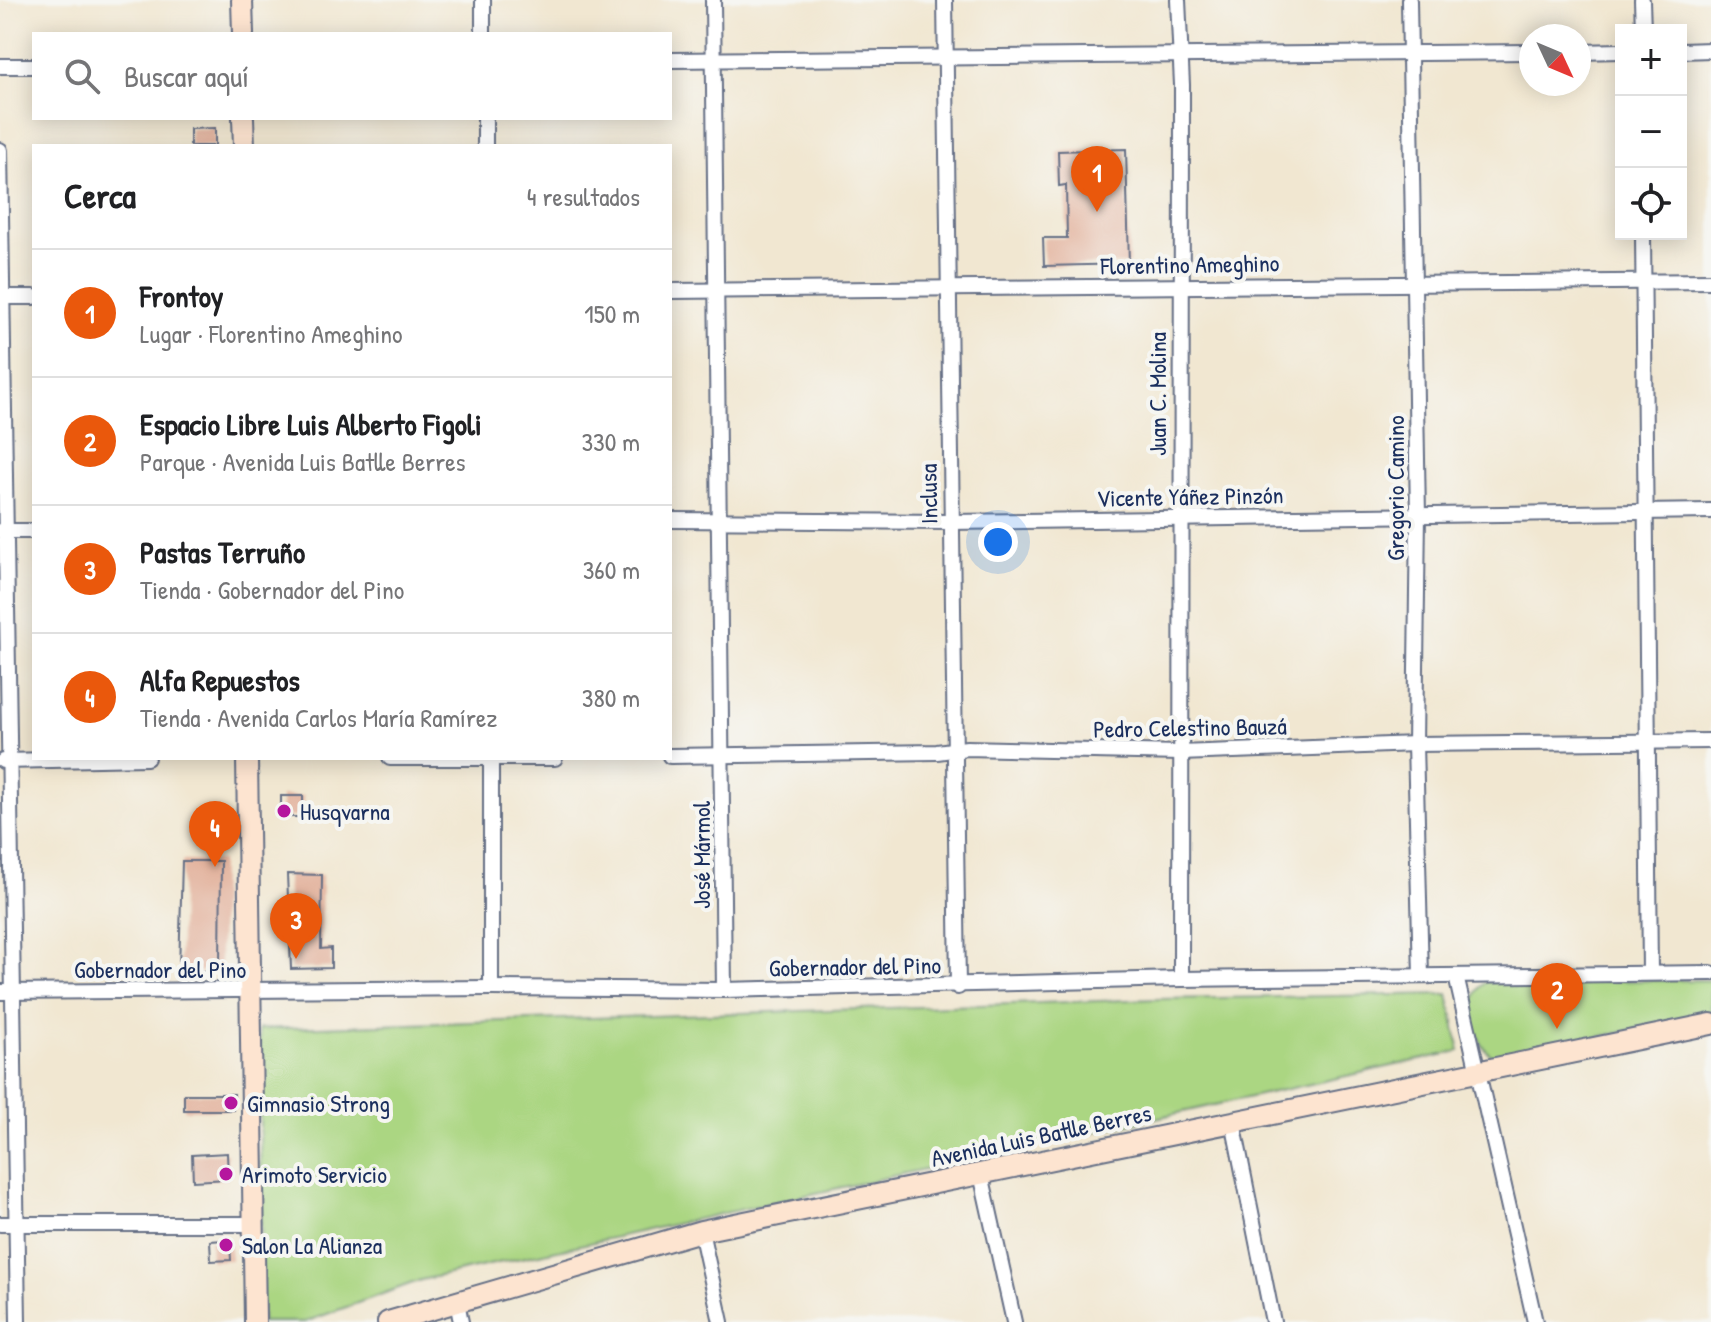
<!DOCTYPE html>
<html lang="es">
<meta charset="utf-8">
<style>
:root{--surface:#fff;--page:#f6f6f6;--text:#202124;--muted:#757577;--line:#e0e0e0;--accent:#ea580c}
body{margin:0;font-family:"Patrick Hand",sans-serif;background:var(--page);color:var(--text)}
.controls{position:absolute;right:24px;top:24px;display:grid;overflow:hidden;border-radius:0px;box-shadow:0 4px 20px #0003}
.controls button{width:72px;height:72px;display:grid;place-items:center;padding:0;border:0;border-bottom:2px solid var(--line);background:var(--surface);color:var(--text);font:40px sans-serif}
.compass{position:absolute;left:1519px;top:24px;width:72px;height:72px;border-radius:50%;background:var(--surface);box-shadow:0 4px 20px #0003;rotate:134deg}
.you{position:absolute;left:998px;top:542px;width:28px;height:28px;margin:-20px;border:6px solid #fff;border-radius:50%;background:#1a73e8;box-shadow:0 0 0 12px #1a73e833}
.badge{display:grid;place-items:center;width:52px;height:52px;border-radius:50%;background:var(--accent);color:#fff;font-size:26px;font-weight:700}
.pin{position:absolute;translate:-50% -66px;filter:drop-shadow(0 2px 4px #0008)}
.pin::after{content:'';position:absolute;top:42px;width:28px;height:24px;background:inherit;clip-path:polygon(0 0,100% 0,50% 100%)}
.list{margin:0;padding:0;list-style:none}
h2{display:flex;justify-content:space-between;align-items:center;height:104px;margin:0;padding:0 32px;font-size:34px}
h2 small{font-size:26px;font-weight:400;color:var(--muted)}
.list li{display:grid;grid-template-columns:52px 1fr auto;gap:24px;align-items:center;box-sizing:border-box;height:128px;padding:0 32px;border-top:2px solid var(--line)}
.list b{display:block;font-size:30px;white-space:nowrap}
.list p{margin:0;font-size:26px;white-space:nowrap;color:var(--muted)}
.list em{font-size:26px;font-style:normal;color:var(--muted)}
.icon{flex:none;width:44px;height:44px;fill:none;stroke:currentColor;stroke-width:2;stroke-linecap:round;stroke-linejoin:round}
.map{position:relative;flex:none;width:1711px;height:1322px;overflow:hidden}
.search{position:absolute;background:var(--surface);box-shadow:0 4px 20px #0003;left:32px;top:32px;width:640px;height:88px;display:flex;align-items:center;gap:20px;box-sizing:border-box;padding:0 28px;border-radius:0px;color:var(--muted);font-size:30px}
.panel{position:absolute;background:var(--surface);box-shadow:0 4px 20px #0003;left:32px;top:144px;width:640px;height:616px;border-radius:0px}
.map>svg:first-child{display:block}
</style>
<div class="map">
<svg width="1711" height="1322" viewBox="0 0 1711 1322">
<rect width="100%" height="100%" fill="#f6f6f2"/>
<filter id="ink" filterUnits="userSpaceOnUse"><feTurbulence type="fractalNoise" baseFrequency=".0125" numOctaves="2"/><feDisplacementMap in="SourceGraphic" scale="16" xChannelSelector="R" yChannelSelector="G"/><feConvolveMatrix kernelMatrix="1 2 1 2 8 2 1 2 1" color-interpolation-filters="sRGB"/></filter>
<filter id="wash" filterUnits="userSpaceOnUse"><feTurbulence type="fractalNoise" baseFrequency=".006" numOctaves="4" result="noise"/><feDisplacementMap in="SourceGraphic" scale="32" xChannelSelector="R" yChannelSelector="G"/><feGaussianBlur stdDeviation="1.8" result="paint"/><feColorMatrix in="noise" values="0 0 0 0 0 0 0 0 0 0 0 0 0 0 0 0 0 1.4 0 .05"/><feComposite in="paint" operator="in"/></filter>
<g filter="url(#wash)">
<rect width="100%" height="100%" fill="#f1e7d1"/>
<g fill="#abd682" stroke="#638270" stroke-width="2">
<path d="M1711,980V1014L1501,1057L1492,1056C1472,1040 1464,997 1486,982Z"/>
<path d="M1448,994L1460,1051L421,1280L305,1322H262L259,1029L1159,999Z"/>
</g>
<g id="blocks">
<g fill="#e3b49f">
<path d="M215,128V146H190V129Z"/>
<path d="M1126,149L1129,264L1044,266L1043,238H1067L1066,185L1059,186L1058,151Z"/>
<rect x="281" y="796" width="22" height="21"/>
<path d="M182,861H221L220,966L214,972L179,971Z"/>
<path d="M287,874L322,875L321,949L331,948V968L291,969Z"/>
<path d="M184,1094H234L233,1110H184Z"/>
<path d="M227,1153L228,1179L193,1181L192,1155Z"/>
<path d="M225,1240L230,1245L231,1260L211,1261L210,1241Z"/>
</g>
</g>
</g>
<g filter="url(#ink)">
<use href="#blocks" fill-opacity="0" stroke="#666f86" stroke-width="2"/>
<g fill="none" stroke-linecap="round" stroke-linejoin="round">
<g stroke="#666f86" stroke-width="18">
<g id="street">
<path d="M483,0V34"/>
<path d="M713,0L724,990"/>
<path d="M945,0L958,987"/>
<path d="M1178,0L1182,85L1181,979"/>
<path d="M1409,0L1418,515L1415,744L1421,976"/>
<path d="M1642,0L1643,30"/>
<path d="M1681,51L1711,50"/>
<path d="M1579,52L1621,51"/>
<path d="M670,60L1531,52"/>
<path d="M0,66H34"/>
<path d="M485,118V146"/>
<path d="M0,150L18,1322"/>
<path d="M1643,234L1650,973"/>
<path d="M670,291L1711,281"/>
<path d="M0,297H34"/>
<path d="M670,520L950,522L1711,511"/>
<path d="M0,531H34"/>
<path d="M670,756L937,752L967,748L1180,753L1415,744L1711,741"/>
<path d="M390,758H555"/>
<path d="M491,758V988"/>
<path d="M3,761L147,758"/>
<path d="M1456,976L1535,1322"/>
<path d="M0,992L491,988L724,990L1181,979L1711,973"/>
<path d="M1233,1122L1273,1322"/>
<path d="M981,1174L1014,1322"/>
<path d="M0,1224H253"/>
<path d="M701,1231L721,1322"/>
<path d="M457,1302L461,1322"/>
</g>
</g>
<g stroke="#666f86" stroke-width="24">
<g id="secondary">
<path d="M242,0L243,34"/>
<path d="M243,118L244,146"/>
<path d="M247,758L255,1322"/>
<path d="M388,1322L701,1231L1711,1024"/>
</g>
</g>
<use href="#street" stroke="#fff" stroke-width="14"/>
<use href="#secondary" stroke="#fde4d0" stroke-width="20"/>
</g>
</g>
<g fill="#b5179e" stroke="#f6f6f2" stroke-width="3">
<circle cx="284" cy="811" r="8"/>
<circle cx="231" cy="1103" r="8"/>
<circle cx="226" cy="1174" r="8"/>
<circle cx="226" cy="1245" r="8"/>
</g>
<g text-anchor="middle" dominant-baseline="central" stroke-width="8" stroke-linejoin="round" paint-order="stroke">
<g font-size="24" fill="#1b2f5e" stroke="#f6f6f2">
<text transform="translate(1190 264) rotate(-1)">Florentino Ameghino</text>
<text transform="translate(1157 394) rotate(-90)">Juan C. Molina</text>
<text transform="translate(1395 488) rotate(-90)">Gregorio Camino</text>
<text transform="translate(928 494) rotate(-91)">Inclusa</text>
<text transform="translate(1190 496) rotate(-1)">Vicente Yáñez Pinzón</text>
<text transform="translate(1190 727) rotate(-1)">Pedro Celestino Bauzá</text>
<text transform="translate(701 855) rotate(-90)">José Mármol</text>
<text transform="translate(855 966) rotate(-1)">Gobernador del Pino</text>
<text x="160" y="969">Gobernador del Pino</text>
<text transform="translate(1041 1135) rotate(-12)">Avenida Luis Batlle Berres</text>
</g>
<g font-size="24" fill="#1b2f5e" stroke="#f6f6f2" text-anchor="start">
<text x="300" y="811">Husqvarna</text>
<text x="247" y="1103">Gimnasio Strong</text>
<text x="242" y="1174">Arimoto Servicio</text>
<text x="242" y="1245">Salon La Alianza</text>
</g>
</g>
</svg>
<div class="controls">
<button>+</button>
<button>−</button>
<button><svg class="icon" aria-label="locate" viewBox="0 0 24 24"><circle cx="12" cy="12" r="6"/><path d="M12 2v4M12 18v4M2 12h4M18 12h4"/></svg></button>
</div>
<svg class="compass" viewBox="-18 -18 36 36"><path d="M0-13l5 13h-10z" fill="#e53935"/><path d="M0 13l5-13h-10z" fill="#757577"/></svg>
<div class="you"></div>
<div class="pin badge" style="left:1097px;top:212px">1</div>
<div class="pin badge" style="left:1557px;top:1029px">2</div>
<div class="pin badge" style="left:296px;top:959px">3</div>
<div class="pin badge" style="left:215px;top:867px">4</div>
<div class="search"><svg class="icon" aria-label="search" viewBox="0 0 24 24"><circle cx="10" cy="10" r="6"/><path d="M15 15l6 6"/></svg>Buscar aquí</div>
<section class="panel">
<h2>Cerca<small>4 resultados</small></h2>
<ul class="list">
<li><span class="badge">1</span><div><b>Frontoy</b><p>Lugar · Florentino Ameghino</p></div><em>150 m</em></li>
<li><span class="badge">2</span><div><b>Espacio Libre Luis Alberto Figoli</b><p>Parque · Avenida Luis Batlle Berres</p></div><em>330 m</em></li>
<li><span class="badge">3</span><div><b>Pastas Terruño</b><p>Tienda · Gobernador del Pino</p></div><em>360 m</em></li>
<li><span class="badge">4</span><div><b>Alfa Repuestos</b><p>Tienda · Avenida Carlos María Ramírez</p></div><em>380 m</em></li>
</ul>
</section>
</div>
